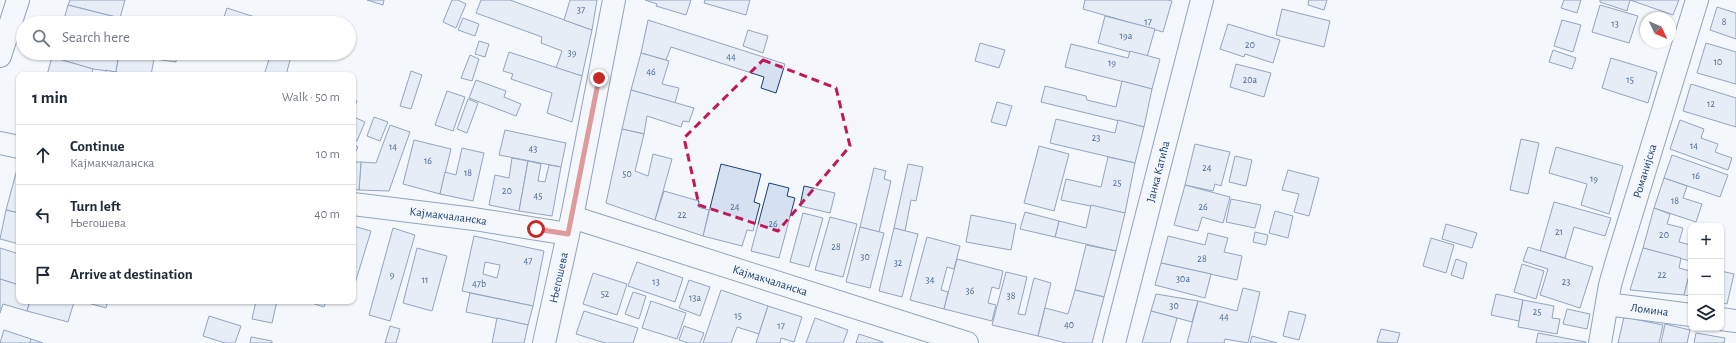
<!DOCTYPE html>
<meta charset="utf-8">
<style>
:root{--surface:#fff;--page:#f2f2f3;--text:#1f2937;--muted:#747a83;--line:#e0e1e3}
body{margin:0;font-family:"Alegreya Sans",sans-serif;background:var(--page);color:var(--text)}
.controls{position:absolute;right:12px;bottom:12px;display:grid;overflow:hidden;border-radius:8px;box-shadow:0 1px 3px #0004}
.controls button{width:36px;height:36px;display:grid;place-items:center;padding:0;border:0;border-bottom:1px solid var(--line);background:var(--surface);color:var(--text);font:20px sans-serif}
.compass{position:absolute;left:1640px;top:12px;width:36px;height:36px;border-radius:50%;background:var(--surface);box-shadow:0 1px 3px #0004;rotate:134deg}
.stop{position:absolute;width:12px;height:12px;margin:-9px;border:3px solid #c62828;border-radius:50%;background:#fff}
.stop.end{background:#c62828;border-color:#fff;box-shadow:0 1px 4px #0008}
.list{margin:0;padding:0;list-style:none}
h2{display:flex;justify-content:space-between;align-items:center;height:52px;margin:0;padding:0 16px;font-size:17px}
h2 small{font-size:13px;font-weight:400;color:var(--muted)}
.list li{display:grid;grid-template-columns:26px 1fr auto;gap:12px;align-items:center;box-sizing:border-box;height:60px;padding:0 16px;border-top:1px solid var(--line)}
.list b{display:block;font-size:15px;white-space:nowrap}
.list p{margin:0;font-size:13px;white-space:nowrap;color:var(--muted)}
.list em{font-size:13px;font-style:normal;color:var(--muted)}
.icon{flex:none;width:22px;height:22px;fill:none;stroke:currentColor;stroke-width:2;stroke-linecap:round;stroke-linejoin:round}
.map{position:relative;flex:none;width:1736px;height:343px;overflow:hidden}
.search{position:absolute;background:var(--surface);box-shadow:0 1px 3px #0004;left:16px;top:16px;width:340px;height:44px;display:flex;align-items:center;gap:10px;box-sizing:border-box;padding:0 14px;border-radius:22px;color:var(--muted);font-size:15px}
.panel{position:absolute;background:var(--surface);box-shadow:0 1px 3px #0004;left:16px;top:72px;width:340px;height:232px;border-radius:8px}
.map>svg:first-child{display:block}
</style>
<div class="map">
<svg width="1736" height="343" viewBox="0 0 1736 343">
<rect width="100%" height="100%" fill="#f4f7fb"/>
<g fill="#d5e0f0" stroke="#1d3f73" fill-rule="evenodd">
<path d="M70,0H125L120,18L68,5Z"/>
<path d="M367,0H384L383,5Z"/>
<path d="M452,0H458L466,4L456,28L443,22Z"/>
<path d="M481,0H510L592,30L582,76L556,68L562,51L541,43L542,37L476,13Z"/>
<path d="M570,0H597L592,30L564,20Z"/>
<path d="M645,0H691L686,15L656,6L657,4Z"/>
<path d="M705,0H750L746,15L704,3Z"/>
<path d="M1085,0H1168L1172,1L1163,32L1083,9Z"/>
<path d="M1309,0H1327L1324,10L1308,5Z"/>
<path d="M1564,0H1581L1577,13L1561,8Z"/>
<path d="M1600,0H1679L1673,15L1630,0L1627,11L1600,2Z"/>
<path d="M68,5L120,18L119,23H63Z"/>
<path d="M1600,5L1638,16L1629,43L1592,32Z"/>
<path d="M1717,7L1736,13V39L1710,30Z"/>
<path d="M227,8L261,19L259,23H222Z"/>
<path d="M1282,9L1330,21L1324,47L1276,35Z"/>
<path d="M1105,16L1155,29L1147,57L1098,43Z"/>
<path d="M463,18L479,24L475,36L458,30Z"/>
<path d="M648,20L785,64L776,93L761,88L764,77L671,47L666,60L641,53Z"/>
<path d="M1562,20L1581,25L1573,52L1554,46Z"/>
<path d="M1228,24L1280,40L1273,63L1245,54L1244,57L1220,49Z"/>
<path d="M748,30L768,36L763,53L743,46Z"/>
<path d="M479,41L489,44L485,57L475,54Z"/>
<path d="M980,43L1005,50L999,68L975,61Z"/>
<path d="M1706,43L1736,52V84L1697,73Z"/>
<path d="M1071,44L1128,58L1130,51L1160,59L1152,89L1065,67Z"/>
<path d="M1553,50L1576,58L1572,69L1549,62Z"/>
<path d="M509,52L582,76L572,122L547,113L552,93L511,79L513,74L503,71Z"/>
<path d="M54,53H119L116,72L93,69L52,57Z"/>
<path d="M119,53L154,59L151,75H131L116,72Z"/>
<path d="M148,53H177L176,62L147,58Z"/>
<path d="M271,53H292L286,75H264Z"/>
<path d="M641,53L669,61L662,84L679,88L675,103L631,90Z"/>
<path d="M470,55L479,59L472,81L461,78Z"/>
<path d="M52,57L93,69L91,75H47Z"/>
<path d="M1611,58L1657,72L1648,103L1602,88Z"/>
<path d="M1236,64L1271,73L1264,97L1230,87Z"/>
<path d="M106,70L123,74V75H105Z"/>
<path d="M411,71L422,75L411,109L400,106Z"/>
<path d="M476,80L506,91L504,97L521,104L516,116L469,98Z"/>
<path d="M1122,81L1152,89L1144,127L1041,102L1045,86L1086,96L1087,100L1116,107Z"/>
<path d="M1691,84L1736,98V127L1683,111Z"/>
<path d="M631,90L694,108L689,122L683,121L681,127L647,116L644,134L622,129Z"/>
<path d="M447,91L465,97L453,131L435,125Z"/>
<path d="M353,99L357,101L353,109Z"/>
<path d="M468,99L478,103L467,133L457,129Z"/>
<path d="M997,102L1012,106L1006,126L991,122Z"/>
<path d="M354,117L365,122L357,141L353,139Z"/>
<path d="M374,117L388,122L380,141L367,136Z"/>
<path d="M1056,119L1115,133L1118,120L1144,127L1135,163L1050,143Z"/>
<path d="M1680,120L1704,129L1701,138L1718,144L1715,152L1732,158L1728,170L1670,149Z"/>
<path d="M390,125L410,132L389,191L359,190L361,162L376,163Z"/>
<path d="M622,129L644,134L635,171L648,176L653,154L672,159L655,220L606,203Z"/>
<path d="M505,130L566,143L561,167L499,155Z"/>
<path d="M1521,139L1539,143L1528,194L1510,190Z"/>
<path d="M414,140L451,149L440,194L403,184Z"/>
<path d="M353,144L358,147L353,157Z"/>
<path d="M1195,144L1230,152L1221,186L1215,184L1213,191L1185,185Z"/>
<path d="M1039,146L1069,154L1054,211L1024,203Z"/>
<path d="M1556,147L1623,166L1609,214L1581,205L1587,184L1549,173Z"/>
<path d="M462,148L484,153L473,201L440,194L445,172L456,175Z"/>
<path d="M1672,155L1728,175L1720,197L1664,178Z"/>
<path d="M1235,156L1252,160L1246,186L1229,182Z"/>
<path d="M1108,157L1135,163L1125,213L1061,200L1066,179L1101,187Z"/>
<path d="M512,158L528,161L519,211L489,205L495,175L509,178Z"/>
<path d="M528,161L541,164L538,181L545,182L549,165L561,167L552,216L519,211Z"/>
<path d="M19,162V213L6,210Z"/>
<path d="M353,162H361L359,190L353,189Z"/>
<path d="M721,164L761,174L754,202L760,204L753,231L747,230L742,246L703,236Z"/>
<path d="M908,164L923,167L916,201L911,200L905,231L894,228Z"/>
<path d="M874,168L886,171L884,179L891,181L879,232L860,227Z"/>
<path d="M1288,170L1319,178L1309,216L1294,212L1299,194L1282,190Z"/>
<path d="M1664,178L1687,186L1683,198L1702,204L1696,222L1654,208Z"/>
<path d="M769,183L789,188L787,196L795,198L779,258L751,251Z"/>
<path d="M1185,185L1230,197L1223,223L1202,217L1198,231L1174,225Z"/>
<path d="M804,186L835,193L830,213L800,206Z"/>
<path d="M664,191L699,201L698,207L709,210L703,236L655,220Z"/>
<path d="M1231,199L1261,205L1255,228L1226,222Z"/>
<path d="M1554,202L1611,218L1605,236L1574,227L1565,258L1540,251Z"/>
<path d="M1091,205L1125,213L1116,251L1055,237L1059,221L1086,228Z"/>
<path d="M1654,208L1670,214L1667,224L1683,228L1679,242L1691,245L1690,261L1643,248Z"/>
<path d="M6,210L19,213V244L0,239Z"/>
<path d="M1275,211L1293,216L1288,238L1269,233Z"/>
<path d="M1025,212L1059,221L1055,237L1020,229Z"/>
<path d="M803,213L823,218L809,267L790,262Z"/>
<path d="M971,215L1016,224L1011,250L966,242Z"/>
<path d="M830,217L857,224L843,277L815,270Z"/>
<path d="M1446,224L1477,233L1472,248L1442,239Z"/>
<path d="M353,226L371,231L353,290Z"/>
<path d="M860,227L884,233L870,288L846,282Z"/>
<path d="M393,228L415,235L390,321L369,315Z"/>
<path d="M894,228L918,234L902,297L879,291Z"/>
<path d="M1255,232L1268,235L1266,245L1253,242Z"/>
<path d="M1208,233L1228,238L1224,252L1242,256L1237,280L1161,263L1168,236L1205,245Z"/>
<path d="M474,236L544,251L533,306L462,291ZM485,262L500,265L497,278L483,274Z"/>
<path d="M927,237L960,246L954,269L947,267L941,290L948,292L944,309L910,300Z"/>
<path d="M1431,238L1454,245L1446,273L1423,266Z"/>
<path d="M1086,245L1116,251L1104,297L1075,290Z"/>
<path d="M1528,247L1593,267L1580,308L1540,295L1548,269L1523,261Z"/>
<path d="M0,248L19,254V285L0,279Z"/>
<path d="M417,248L447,256L432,311L403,303Z"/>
<path d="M1643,248L1681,258L1679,268L1690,271L1684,295L1630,290Z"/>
<path d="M957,259L1003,271L999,289L992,287L988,303L996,305L992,321L944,309Z"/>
<path d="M1456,259L1467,263L1463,279L1451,275Z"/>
<path d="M637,262L683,278L675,302L628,286Z"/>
<path d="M1161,263L1211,274L1205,298L1155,285Z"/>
<path d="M1522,264L1544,271L1536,299L1514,292Z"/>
<path d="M1721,271L1734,274L1727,304L1721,303Z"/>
<path d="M1006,272L1027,277L1018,314L1025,315L1034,278L1051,283L1038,336L992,325Z"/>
<path d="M593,273L627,284L617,315L583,304Z"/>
<path d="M0,279L19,285V301H30L27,311L3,304L0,313Z"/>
<path d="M1688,279L1691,280V296L1684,295Z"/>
<path d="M689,280L710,287L700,316L679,308Z"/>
<path d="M1243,288L1260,292L1248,343L1225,339L1224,343H1187L1198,301L1237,311Z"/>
<path d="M721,290L768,306L759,334L737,327L731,343H703Z"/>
<path d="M1075,290L1104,297L1092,343H1066L1038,336L1045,308L1068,314Z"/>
<path d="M633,292L646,296L639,319L625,314Z"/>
<path d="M470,293L533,306L528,325L466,312Z"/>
<path d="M1156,294L1198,301L1192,322L1151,311Z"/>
<path d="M1496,294L1523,300L1519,321L1491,315Z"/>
<path d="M1523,300L1554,306L1552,318L1560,319L1557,334L1518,327Z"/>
<path d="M30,301H72L74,302L68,322L27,311Z"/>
<path d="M81,301H108L106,308Z"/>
<path d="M256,301H277L272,323L252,319Z"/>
<path d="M306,301H326L324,307Z"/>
<path d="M651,301L686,313L677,339L642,328Z"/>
<path d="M768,306L802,317L794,342L781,338L780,343H756Z"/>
<path d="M1567,309L1590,314L1587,329L1563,324Z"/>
<path d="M584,311L638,328L633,343H605L576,334Z"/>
<path d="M1151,311L1177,318L1170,343H1142Z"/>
<path d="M1289,311L1306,315L1299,340L1283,336Z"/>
<path d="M209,316L241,326L235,343H225L203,336Z"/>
<path d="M1624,317L1663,325L1659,343H1618Z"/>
<path d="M497,318L528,325L524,343H492Z"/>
<path d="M815,318L848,330L843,343H806Z"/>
<path d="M1665,324L1690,330L1687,343H1661Z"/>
<path d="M390,326L400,329L396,343H385Z"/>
<path d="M684,326L704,333L700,343H688L679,340Z"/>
<path d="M1381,329L1400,333L1397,343L1377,342Z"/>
<path d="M4,330L31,339L30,343H0Z"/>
<path d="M1538,333L1586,342V343H1536Z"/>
<path d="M1696,333L1725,338L1724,343H1694Z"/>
<path d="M859,334L883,342V343H856Z"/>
<path d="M1252,336L1277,343H1250Z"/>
<path d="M251,337L272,341V343H250Z"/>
<path d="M31,339L43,343H30Z"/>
</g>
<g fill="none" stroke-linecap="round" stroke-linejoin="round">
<g stroke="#1d3f73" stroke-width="24">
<g id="minor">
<path d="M0,56L18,0"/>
<path d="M0,143L19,147"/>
<path id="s1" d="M353,204L474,219L568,234"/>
<path id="s2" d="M572,217L967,343"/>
<path id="s3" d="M1607,304L1691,315"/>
<path d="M1721,319L1736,321"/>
<path id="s4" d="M544,343L572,217L614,0"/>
<path id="s5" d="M1114,343L1202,0"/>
<path id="s6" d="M1600,343L1610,285L1616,264L1697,0"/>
</g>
</g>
<use href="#minor" stroke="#f4f7fb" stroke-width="22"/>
</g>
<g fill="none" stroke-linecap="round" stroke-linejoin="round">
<path stroke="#c62828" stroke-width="5" d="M536,229L568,234L599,78"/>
</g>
<path d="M0 0H1736V343H0ZM763,60L836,88L850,146L778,231L699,205L684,138Z" fill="#f4f7fb" fill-opacity=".55" fill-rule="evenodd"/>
<path fill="none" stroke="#c2185b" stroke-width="3" stroke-dasharray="8 5" stroke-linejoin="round" d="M763,60L836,88L850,146L778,231L699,205L684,138Z"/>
<g text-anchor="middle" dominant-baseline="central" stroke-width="3" stroke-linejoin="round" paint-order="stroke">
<g font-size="10" fill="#4b6792">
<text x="581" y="10">37</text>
<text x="1148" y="22">17</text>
<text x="1724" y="22">8</text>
<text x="1615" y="24">13</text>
<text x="1126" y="36">19a</text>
<text x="1250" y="45">20</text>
<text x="572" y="53">39</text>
<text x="731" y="57">44</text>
<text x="1718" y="62">10</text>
<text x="1112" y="63">19</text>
<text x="651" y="72">46</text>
<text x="1250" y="80">20a</text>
<text x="1630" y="80">15</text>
<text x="1711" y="104">12</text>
<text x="1096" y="138">23</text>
<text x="1694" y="146">14</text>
<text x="393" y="147">14</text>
<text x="533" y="149">43</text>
<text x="428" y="161">16</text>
<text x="1207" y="168">24</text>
<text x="468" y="173">18</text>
<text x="627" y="174">50</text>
<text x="1696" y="176">16</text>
<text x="1594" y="179">19</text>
<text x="1117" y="183">25</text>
<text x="507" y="191">20</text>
<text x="538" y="196">45</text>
<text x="1675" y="201">18</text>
<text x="735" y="207">24</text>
<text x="1203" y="207">26</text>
<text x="682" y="215">22</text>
<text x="773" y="224">26</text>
<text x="1559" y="232">21</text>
<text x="1664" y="235">20</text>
<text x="836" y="247">28</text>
<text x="865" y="257">30</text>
<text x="1202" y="259">28</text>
<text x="528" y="261">47</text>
<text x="898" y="263">32</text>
<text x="392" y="275">9</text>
<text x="1662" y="275">22</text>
<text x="1183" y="279">30a</text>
<text x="425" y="280">11</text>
<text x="930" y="280">34</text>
<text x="656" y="282">13</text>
<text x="1566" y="282">23</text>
<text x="479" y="284">47b</text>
<text x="970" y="291">36</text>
<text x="605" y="294">52</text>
<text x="1011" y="296">38</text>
<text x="695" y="298">13a</text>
<text x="1174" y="306">30</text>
<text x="1537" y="312">25</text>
<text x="738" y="316">15</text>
<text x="1224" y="317">44</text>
<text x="1069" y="325">40</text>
<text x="781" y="326">17</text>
</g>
<g font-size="12" fill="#1d3f73" stroke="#f4f7fb">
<text stroke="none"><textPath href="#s6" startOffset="178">Романијска</textPath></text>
<text stroke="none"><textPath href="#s5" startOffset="177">Јанка Катића</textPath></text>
<text stroke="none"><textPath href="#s1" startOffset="96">Кајмакчаланска</textPath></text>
<text stroke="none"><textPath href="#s4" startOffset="67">Његошева</textPath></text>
<text stroke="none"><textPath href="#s2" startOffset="208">Кајмакчаланска</textPath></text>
<text stroke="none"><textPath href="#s3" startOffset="43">Ломина</textPath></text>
</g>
</g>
</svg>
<div class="controls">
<button>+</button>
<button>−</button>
<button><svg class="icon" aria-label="layers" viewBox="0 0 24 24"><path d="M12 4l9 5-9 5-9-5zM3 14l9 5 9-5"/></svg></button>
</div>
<svg class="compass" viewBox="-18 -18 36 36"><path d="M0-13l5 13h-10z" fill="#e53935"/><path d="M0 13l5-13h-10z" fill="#747a83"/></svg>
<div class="stop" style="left:536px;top:229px"></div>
<div class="stop end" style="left:599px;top:78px"></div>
<div class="search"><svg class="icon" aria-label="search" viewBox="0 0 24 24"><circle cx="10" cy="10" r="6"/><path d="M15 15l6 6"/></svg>Search here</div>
<section class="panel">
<h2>1 min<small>Walk · 50 m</small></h2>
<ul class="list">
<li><svg class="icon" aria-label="ahead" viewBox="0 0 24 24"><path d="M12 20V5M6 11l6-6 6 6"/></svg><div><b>Continue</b><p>Кајмакчаланска</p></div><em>10 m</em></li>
<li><svg class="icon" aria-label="left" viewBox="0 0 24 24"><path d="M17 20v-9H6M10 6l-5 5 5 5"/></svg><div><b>Turn left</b><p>Његошева</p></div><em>40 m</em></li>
<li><svg class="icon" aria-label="arrive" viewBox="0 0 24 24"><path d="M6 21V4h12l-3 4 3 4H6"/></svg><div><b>Arrive at destination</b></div></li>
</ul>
</section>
</div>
